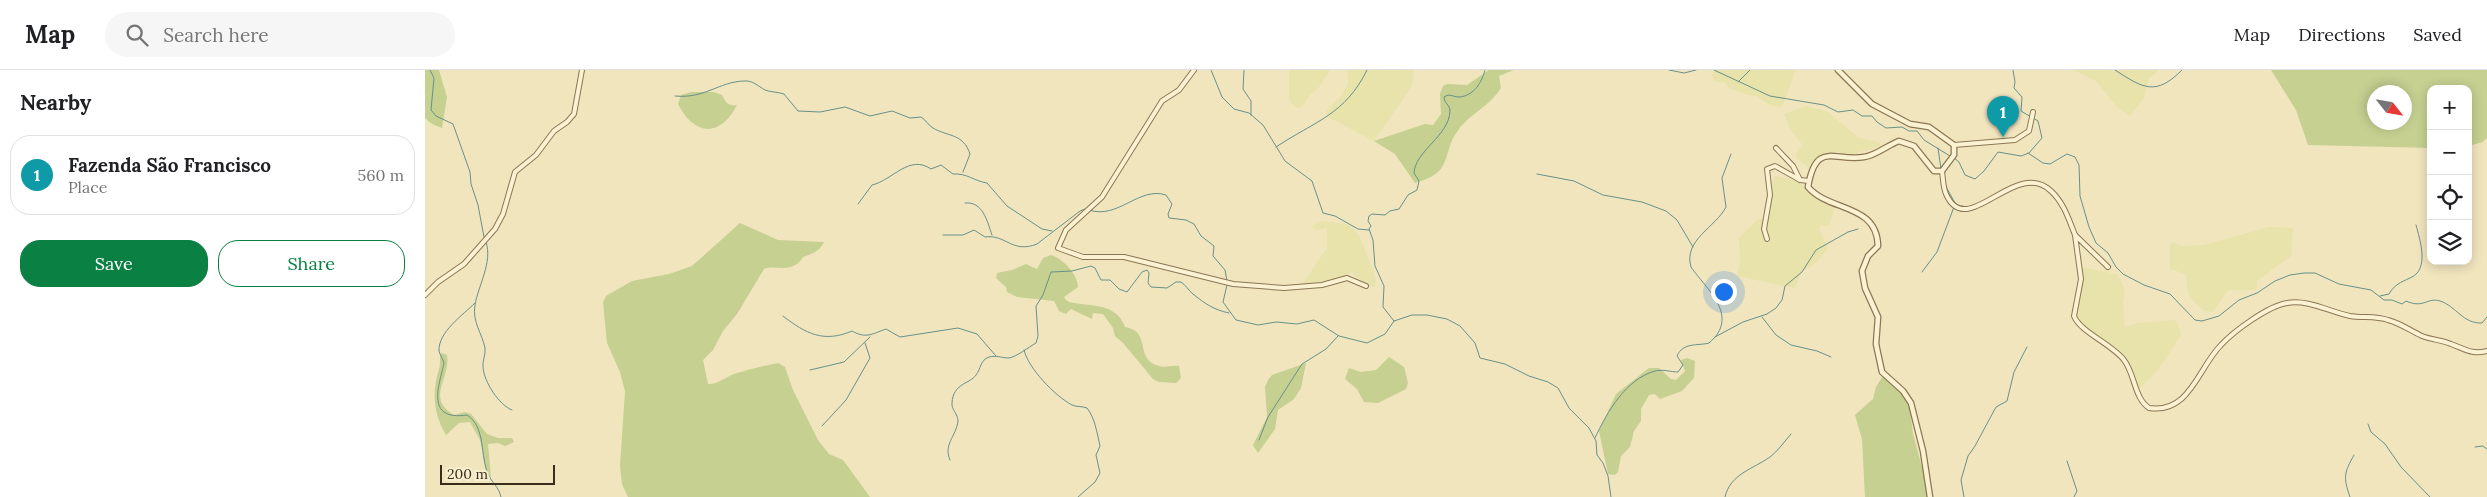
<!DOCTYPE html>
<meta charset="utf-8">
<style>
:root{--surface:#fff;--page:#f6f6f6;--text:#202124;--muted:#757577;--line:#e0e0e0;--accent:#0b8043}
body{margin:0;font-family:Lora,serif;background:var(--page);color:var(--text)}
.controls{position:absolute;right:15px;top:15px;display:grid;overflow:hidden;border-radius:10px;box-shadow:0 2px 12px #0003}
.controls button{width:45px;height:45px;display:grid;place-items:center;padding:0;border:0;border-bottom:1px solid var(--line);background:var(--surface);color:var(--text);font:25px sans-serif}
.compass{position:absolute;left:1942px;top:15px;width:45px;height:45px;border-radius:50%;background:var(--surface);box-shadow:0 2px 12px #0003;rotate:121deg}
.scale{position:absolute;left:15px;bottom:12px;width:115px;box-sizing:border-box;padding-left:5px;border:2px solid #392c1b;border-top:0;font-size:14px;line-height:18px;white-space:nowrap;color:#392c1b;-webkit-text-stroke:4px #f8efce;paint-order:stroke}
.you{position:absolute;left:1298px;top:221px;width:18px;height:18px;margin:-12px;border:4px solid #fff;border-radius:50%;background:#1a73e8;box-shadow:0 0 0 8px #1a73e833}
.badge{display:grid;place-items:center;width:32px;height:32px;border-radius:50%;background:var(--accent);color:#fff;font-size:16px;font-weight:700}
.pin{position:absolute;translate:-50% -41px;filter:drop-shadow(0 1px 2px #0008)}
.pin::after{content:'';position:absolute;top:26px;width:18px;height:15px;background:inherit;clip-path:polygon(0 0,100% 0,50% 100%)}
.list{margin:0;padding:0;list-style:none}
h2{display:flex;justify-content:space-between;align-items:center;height:65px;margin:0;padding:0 20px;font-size:21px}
h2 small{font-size:16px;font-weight:400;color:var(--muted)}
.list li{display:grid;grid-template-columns:32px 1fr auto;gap:15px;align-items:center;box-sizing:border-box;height:80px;margin:0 10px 10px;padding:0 10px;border:1px solid var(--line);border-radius:20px}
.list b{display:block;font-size:19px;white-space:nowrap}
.list p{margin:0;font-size:16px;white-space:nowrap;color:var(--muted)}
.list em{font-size:16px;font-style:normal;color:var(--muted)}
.actions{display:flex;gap:10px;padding:15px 20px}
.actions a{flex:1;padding:11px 0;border:1px solid var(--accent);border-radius:20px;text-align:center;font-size:18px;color:var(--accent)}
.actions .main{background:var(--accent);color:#fff}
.icon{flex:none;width:28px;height:28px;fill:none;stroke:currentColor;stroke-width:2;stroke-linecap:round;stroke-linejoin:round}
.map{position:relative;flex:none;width:2062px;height:427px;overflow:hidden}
header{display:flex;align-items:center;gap:30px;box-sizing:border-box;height:70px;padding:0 25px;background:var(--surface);border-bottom:1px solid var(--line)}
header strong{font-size:24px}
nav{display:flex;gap:28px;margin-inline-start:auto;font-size:18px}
.search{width:350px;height:45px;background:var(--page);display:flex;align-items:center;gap:12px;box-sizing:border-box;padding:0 18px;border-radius:28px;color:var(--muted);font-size:19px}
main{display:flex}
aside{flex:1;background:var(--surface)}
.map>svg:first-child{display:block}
</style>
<header>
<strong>Map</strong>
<div class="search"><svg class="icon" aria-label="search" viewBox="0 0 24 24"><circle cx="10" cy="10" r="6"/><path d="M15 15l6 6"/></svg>Search here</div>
<nav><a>Map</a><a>Directions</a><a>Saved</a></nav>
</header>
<main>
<aside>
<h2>Nearby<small></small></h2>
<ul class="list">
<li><span class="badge" style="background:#0f9aa8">1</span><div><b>Fazenda São Francisco</b><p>Place</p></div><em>560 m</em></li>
</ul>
<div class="actions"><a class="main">Save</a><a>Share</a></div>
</aside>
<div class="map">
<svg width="2062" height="427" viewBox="0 0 2062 427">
<rect width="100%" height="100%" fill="#f1e5be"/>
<g fill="#e8e2ab">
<path d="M864,0H905L895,16L884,26L878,36L874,38L869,36L864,29Z"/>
<path d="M922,0H989L987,16L949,71L903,47L901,41L917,25L923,14Z"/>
<path d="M1290,0H1371L1357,37L1345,35L1331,26L1322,25L1304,18L1300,13L1290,11L1286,6Z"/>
<path d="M1648,0H1734L1724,8L1719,28L1705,46L1693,38L1671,11Z"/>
<path d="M1381,36L1403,42L1434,68L1454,72L1456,76L1425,85L1413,82L1407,83L1401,86L1388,102L1372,88L1371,84L1377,74L1365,59L1359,44Z"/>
<path d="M1350,106L1366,109L1381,117L1386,123L1412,134L1403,156L1396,155L1394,159L1403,178L1391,193L1376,202L1371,217L1368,218L1312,206L1315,191L1314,168L1332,150L1342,148L1347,111Z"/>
<path d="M898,151L922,154L934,165L949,202L951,210L950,217L937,214L927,202L913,209L876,216L902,178V158L890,160L887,156Z"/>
<path d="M1844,157L1868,158L1866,186L1832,211V220H1804L1801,223L1788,242L1779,241L1769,232L1763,223L1761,204L1745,199V176L1747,172L1757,176L1779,175Z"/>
<path d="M1656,197L1692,204L1700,220L1698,234L1700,257L1713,253L1750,250L1755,259L1756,265L1733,300L1714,319L1708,304L1695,285L1653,255L1649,238L1657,212Z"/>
</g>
<g fill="#c5d091" fill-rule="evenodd">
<path d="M0,0H14L22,27L17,58L7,54L0,48Z"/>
<path d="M1064,0H1089L1074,6L1076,18C1065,36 1046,43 1034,59C1015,83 1031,102 990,113L970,84L949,71L1000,54L1008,55L1016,44L1015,24L1018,16L1022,14L1042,15Z"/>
<path d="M1846,0H2062V68L2058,72L2043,76V19H2006V78L1883,75L1871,40ZM1950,22H1980V52H1950Z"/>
<path d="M266,22H289L297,25C301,33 303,36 312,35C295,68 269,66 253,34L256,25Z"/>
<path d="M315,153L353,170L399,172C395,181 387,184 378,187C367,205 350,194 339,199L312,244L298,261L288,280L278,290L283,314C291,315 301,307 309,304C324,299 338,296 353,293L360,297L368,320L393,370L404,384L418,390L445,427H203L197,414L195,396L200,321L195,302L182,273L178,232L181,226L207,211L244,204L267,196Z"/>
<path d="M626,185C637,188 653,204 653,217L639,227L640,229L644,232C666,237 691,232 700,257C728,262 708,289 734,296C740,298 748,295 754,296L756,308L751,313L734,312L728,309L698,273L690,266L688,258L678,244L668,243L667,249L646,239L641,244L634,241L629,231L592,227L582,222L581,217L571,208L572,203L587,200L601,194L612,199L618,188Z"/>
<path d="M16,283L22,285C26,309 0,328 29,345L40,342L46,344L62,364L73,368H87L89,372L80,376L73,373L63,374L66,408L61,401L55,370L45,352L34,353L21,365C8,343 7,322 14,299C16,293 14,288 16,283Z"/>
<path d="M964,287L979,297L983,313L981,319L953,333L939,332L932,319L920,309L924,298L936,302L951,300Z"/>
<path d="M1262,288L1270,291L1269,308L1257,321L1235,329L1230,324L1224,325L1216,339V351L1209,361L1205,377L1196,386L1193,402L1190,405L1183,404L1174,361L1191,324L1224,298H1234L1246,309L1251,310L1260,301L1256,290Z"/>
<path d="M881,293L876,318L869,329L853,340L850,359L833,383L828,375L842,347L840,317L843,310L847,305Z"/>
<path d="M1459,304L1477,319L1484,332L1488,364L1505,427H1440L1437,369L1430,345L1448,329L1451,317Z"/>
</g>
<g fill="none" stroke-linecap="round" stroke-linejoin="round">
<g stroke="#68918a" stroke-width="1">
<path d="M5,0L9,8L6,40L11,46L28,54L45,102L46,114L53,135L59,167"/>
<path d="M786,0L797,27L809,39L824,43L838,55L860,91L887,111L898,143L910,146L933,159L944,160"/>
<path d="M819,0L818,19L826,31V45"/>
<path d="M1244,0L1259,3L1271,0"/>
<path d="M1289,0L1345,26L1399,35L1413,42L1428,40L1437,46H1447L1452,52L1461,58L1477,57L1484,61H1492L1499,70L1525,86"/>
<path d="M1690,0C1719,19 1731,26 1757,0"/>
<path d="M1313,12L1325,0"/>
<path d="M250,26C280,29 293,12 319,11C327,10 333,16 340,20C345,22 353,22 359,24L373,41L395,42L420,37L445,46L467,41L485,48L496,47C501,50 503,55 508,58C523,67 538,63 545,84L538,102"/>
<path d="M851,77C890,51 920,45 942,0"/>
<path d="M1513,78L1516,99"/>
<path d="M1603,83L1618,93L1625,94L1642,84L1650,87L1654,95L1655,126L1664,157L1671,173L1683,183L1691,197L1698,204L1719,215L1745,224L1770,250L1777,251L1794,246L1814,230L1832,223L1850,211L1865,205L1879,203H1890L1914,214L1946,220L1959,230H1967L1977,234L1981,231C1999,239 2002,227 2015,231C2031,236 2038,254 2057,253L2062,247"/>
<path d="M1529,88L1534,92L1540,105L1550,109L1559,101L1573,82L1596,86L1604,83L1617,68L1613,51L1596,41L1597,27L1589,18L1590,12L1588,0"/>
<path d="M1112,104L1149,111L1178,125L1217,132L1241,141L1252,150L1268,177"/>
<path d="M1520,115L1530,133"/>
<path d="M540,133C558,131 562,151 567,165"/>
<path d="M433,134L447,115C468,110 484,84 506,99L516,95L528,104C542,103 549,111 562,113L582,136L617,159L627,161"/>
<path d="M664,140C693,150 714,116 741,125L747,134L743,144L744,148L761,150L769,154L776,166L789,176L788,186L800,200L802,211"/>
<path d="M518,165H538L549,160L560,167C581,164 587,184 612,174L655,141L660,139"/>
<path d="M61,172C68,192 53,216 50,235C47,252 57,263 60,278C61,285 57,291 58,297C59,312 74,335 87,340"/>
<path d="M1497,202L1512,182L1529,137"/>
<path d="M802,215L798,232L811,250L833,255L851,252L872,254L889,250L914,266L942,273L960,264L969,251L987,245H1002L1022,249L1035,256L1050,273L1055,288L1080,294L1104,306L1123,312L1133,318L1144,338L1164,358L1171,371L1172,385L1178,393L1183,406L1186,427"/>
<path d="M1955,226L1964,224C1969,215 1976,212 1985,208C2005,200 1995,170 1991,155"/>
<path d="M50,233C38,245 13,262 14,281C15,285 18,289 19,293C14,316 0,351 42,345C61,357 55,386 63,404C67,413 74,417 76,427"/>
<path d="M358,246C381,264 399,273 427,261C441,269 447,264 461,259L475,267L533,258L552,264L571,286"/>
<path d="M1337,247L1351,265L1366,275L1392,281L1406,287"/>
<path d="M969,251L958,237L959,216L950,196L948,170L944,159L946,156L943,151L944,146L947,144L960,145L965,141L974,139L983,125L992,120L994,111L989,103C990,81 1024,66 1025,41C1025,35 1019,33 1019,27C1025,23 1028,27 1034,27C1049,26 1057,12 1060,0"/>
<path d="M1290,267L1318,252L1342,244L1351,238L1357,230L1360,216L1377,202L1391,180L1423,162L1433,159"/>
<path d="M599,280C603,298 630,326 647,335C651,337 657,336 662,338C670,348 672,363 675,376L671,385L675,403L670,412L653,427"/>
<path d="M385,300L419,292L445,267"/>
<path d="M1943,354L1946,362L1960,374L1976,397L2005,427"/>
<path d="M397,356L421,330L445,288L440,273"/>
<path d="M1170,368C1182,342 1201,309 1230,301C1238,299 1246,302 1253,302L1258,295L1252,286C1258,272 1273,276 1284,273C1316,246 1281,219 1266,197C1258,170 1291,157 1301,137L1297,108L1306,84"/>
<path d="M834,370L843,347L877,294L901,279L913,266"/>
<path d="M2050,377L2058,376L2062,379"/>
<path d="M525,390C518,374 531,367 533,351C533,344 526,339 527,333C528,313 545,314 551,305C556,299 555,290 564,287C571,285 577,288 584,288C591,287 604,277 611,273L613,266L611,236L618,225L626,202L647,201L666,196L670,198L676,210H685L694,219L702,222L717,202L722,200L724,203L723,213L726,217L742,218L751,212H756C761,215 763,220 768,224C779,233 789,240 804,243"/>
<path d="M1642,391L1652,421L1649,427"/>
<path d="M1300,427C1305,404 1328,399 1345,387C1353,381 1359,372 1366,364"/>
<path d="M1539,427L1536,410L1543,386L1550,376L1571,337L1582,331L1589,302L1602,277"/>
<path d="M1925,427C1918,407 1919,403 1929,385"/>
</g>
<g stroke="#8b7655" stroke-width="6">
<g id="minor">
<path d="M769,0L754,20L737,31L677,127L641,160L633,178L658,187H699L808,214L859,218L897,215L922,208L941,216"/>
<path d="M1529,75L1590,70L1604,61L1608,42"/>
<path d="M1351,78L1368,96L1375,110"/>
<path d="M1517,101C1518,108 1518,117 1521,124C1542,172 1590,87 1626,121C1639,133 1644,150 1650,165"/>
<path d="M1342,169L1339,159L1345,125L1342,99L1350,96L1375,110L1384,111"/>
<path d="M1683,197L1650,165L1656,209L1649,246C1655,262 1687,274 1699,290C1710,304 1709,328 1724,338C1765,344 1773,298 1796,275C1809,261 1843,236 1862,233C1883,229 1905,242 1925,246C1938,248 1951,246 1963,250C1975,253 1986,261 1997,266C2007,270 2017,270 2026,274C2040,279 2047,285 2062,281"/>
<path d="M0,225L13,212L39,194L70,159L78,144L90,102L111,85L129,61L142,52L149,44L157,0"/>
</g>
</g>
<g stroke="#8b7655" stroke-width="7">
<path id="tertiary" d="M1413,0L1447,34L1485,54L1504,57L1529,75V85L1517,101H1509L1489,76L1474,71C1463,75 1450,86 1439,87C1409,92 1391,70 1383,117C1404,142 1452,133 1453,176L1443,186L1437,201L1440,218L1453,247L1451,274L1457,302L1478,321L1486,333L1498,381L1505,427"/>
</g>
<use href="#minor" stroke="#fbf2d2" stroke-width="4"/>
<use href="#tertiary" stroke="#fbf2d2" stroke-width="4.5"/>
</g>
</svg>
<div class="controls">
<button>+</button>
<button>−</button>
<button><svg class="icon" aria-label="locate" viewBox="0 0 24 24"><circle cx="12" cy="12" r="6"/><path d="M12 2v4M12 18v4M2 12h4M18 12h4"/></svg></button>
<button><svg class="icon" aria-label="layers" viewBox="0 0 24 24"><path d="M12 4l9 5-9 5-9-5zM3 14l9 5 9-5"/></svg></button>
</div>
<svg class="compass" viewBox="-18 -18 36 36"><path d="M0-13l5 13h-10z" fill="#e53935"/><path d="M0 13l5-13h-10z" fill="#757577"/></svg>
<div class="scale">200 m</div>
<div class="you"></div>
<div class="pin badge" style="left:1578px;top:67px;background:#0f9aa8">1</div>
</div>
</main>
